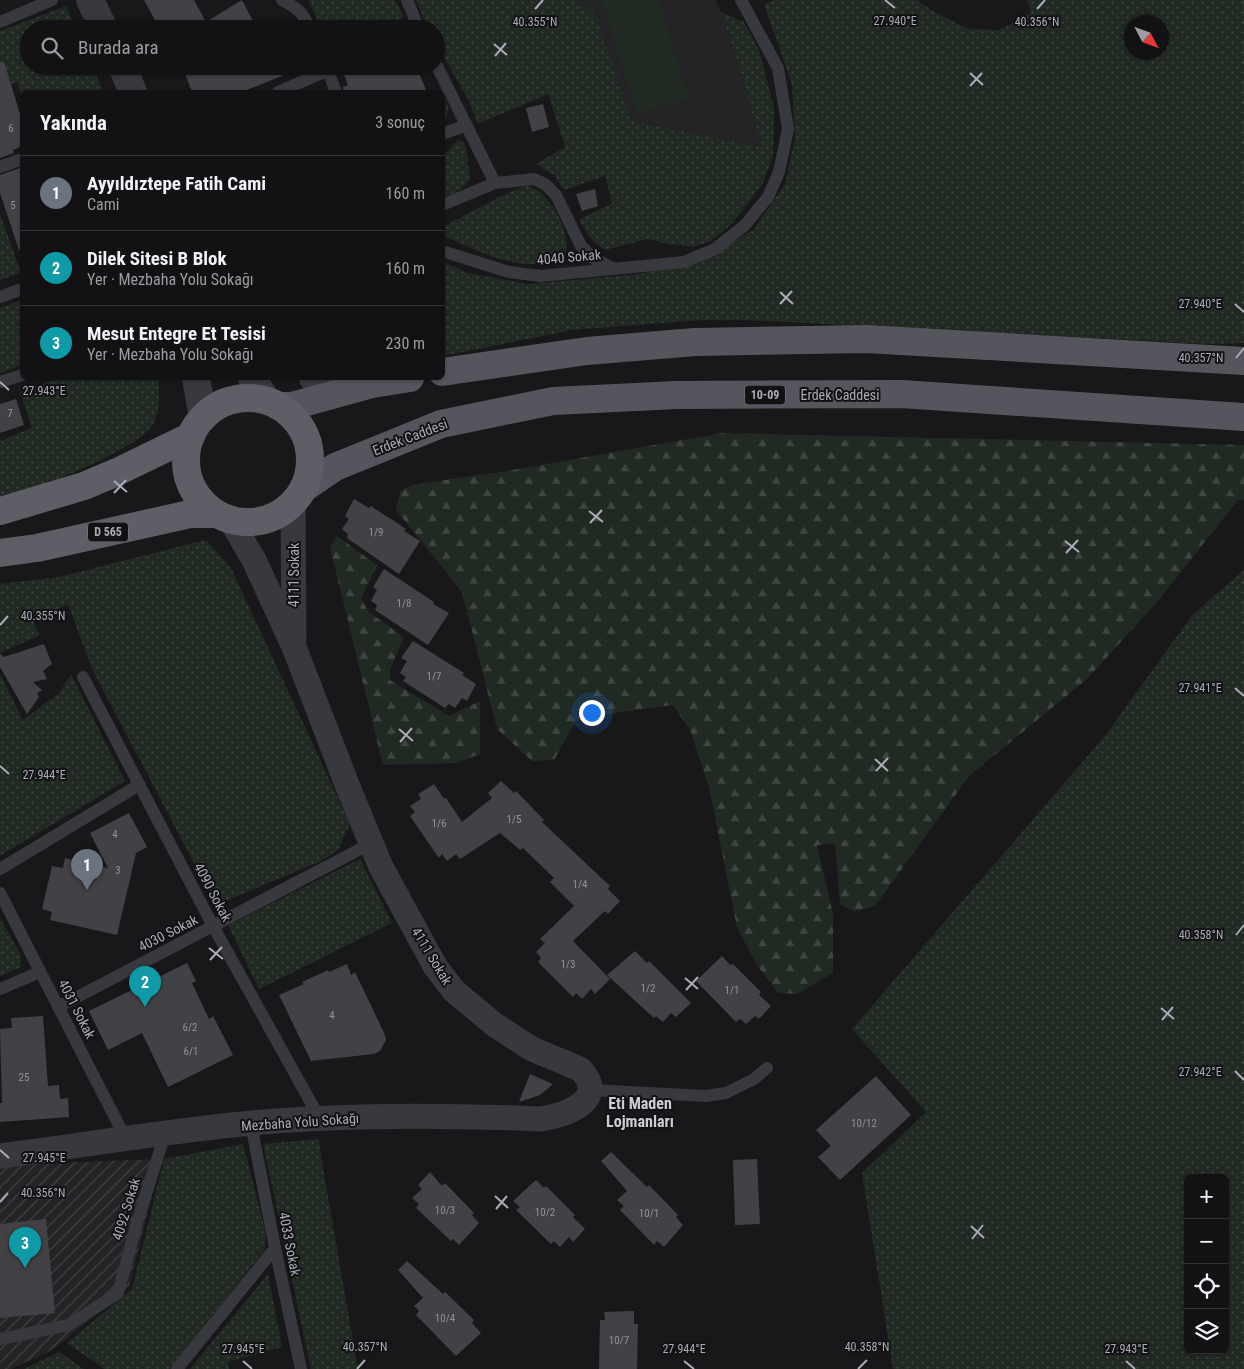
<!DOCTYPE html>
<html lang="tr">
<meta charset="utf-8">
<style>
:root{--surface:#121113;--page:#1f1f21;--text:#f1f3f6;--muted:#9c9da0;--line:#313133;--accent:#0f766e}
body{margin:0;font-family:"Roboto Condensed",sans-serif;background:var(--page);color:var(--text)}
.controls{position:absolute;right:15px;bottom:15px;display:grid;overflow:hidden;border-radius:8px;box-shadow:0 1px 4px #0004}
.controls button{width:45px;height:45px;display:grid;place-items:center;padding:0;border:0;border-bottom:1px solid var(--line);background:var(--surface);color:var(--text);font:25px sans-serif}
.compass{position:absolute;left:1124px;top:15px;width:45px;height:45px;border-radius:50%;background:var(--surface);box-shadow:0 1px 4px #0004;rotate:131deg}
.you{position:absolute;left:591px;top:712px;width:18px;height:18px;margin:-12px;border:4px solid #fff;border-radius:50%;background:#1a73e8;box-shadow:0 0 0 8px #1a73e833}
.badge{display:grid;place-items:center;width:32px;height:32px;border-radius:50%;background:var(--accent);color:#fff;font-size:16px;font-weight:700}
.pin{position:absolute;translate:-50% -41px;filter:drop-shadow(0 1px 2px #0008)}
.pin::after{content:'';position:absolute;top:26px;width:18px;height:15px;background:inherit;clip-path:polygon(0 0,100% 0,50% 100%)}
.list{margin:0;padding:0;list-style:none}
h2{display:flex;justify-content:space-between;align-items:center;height:65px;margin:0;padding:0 20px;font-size:21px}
h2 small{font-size:16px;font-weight:400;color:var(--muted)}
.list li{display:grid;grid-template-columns:32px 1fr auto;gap:15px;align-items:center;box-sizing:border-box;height:75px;padding:0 20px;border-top:1px solid var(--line)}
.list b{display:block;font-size:19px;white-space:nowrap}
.list p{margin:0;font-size:16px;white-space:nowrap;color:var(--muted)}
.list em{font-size:16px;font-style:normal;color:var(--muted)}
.icon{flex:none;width:28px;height:28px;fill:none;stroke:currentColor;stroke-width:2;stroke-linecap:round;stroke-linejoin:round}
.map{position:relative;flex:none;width:1244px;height:1369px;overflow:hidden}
.search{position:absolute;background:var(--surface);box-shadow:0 1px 4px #0004;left:20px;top:20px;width:425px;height:55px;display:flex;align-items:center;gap:12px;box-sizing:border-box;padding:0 18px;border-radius:28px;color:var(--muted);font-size:19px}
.panel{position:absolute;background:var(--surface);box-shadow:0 1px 4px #0004;left:20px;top:90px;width:425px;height:290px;border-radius:8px}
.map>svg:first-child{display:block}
</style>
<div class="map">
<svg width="1244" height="1369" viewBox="0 0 1244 1369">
<defs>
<pattern id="industrial-furrows" width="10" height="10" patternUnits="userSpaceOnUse" patternTransform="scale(1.25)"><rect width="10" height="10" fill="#242326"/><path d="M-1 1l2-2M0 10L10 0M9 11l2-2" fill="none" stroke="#414043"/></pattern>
<pattern id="grass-dots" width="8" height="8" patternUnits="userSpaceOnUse" patternTransform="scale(1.25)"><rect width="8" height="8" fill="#212923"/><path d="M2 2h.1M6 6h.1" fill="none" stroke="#3f4541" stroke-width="1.8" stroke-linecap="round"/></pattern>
<pattern id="forest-firs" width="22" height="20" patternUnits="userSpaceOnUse" patternTransform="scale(1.25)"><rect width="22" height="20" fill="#212923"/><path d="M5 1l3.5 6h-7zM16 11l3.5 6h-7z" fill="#3f4541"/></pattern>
</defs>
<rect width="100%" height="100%" fill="#181719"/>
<path fill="#242326" d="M575,0H716L732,43L762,147L632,121L596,15Z"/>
<path fill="url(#industrial-furrows)" d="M161,1159L129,1287L54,1349L11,1369H0V1165Z"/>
<g fill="url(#grass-dots)" fill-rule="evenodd">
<path d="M308,0H395L404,17L382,29H322Z"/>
<path d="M416,0H575L596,15L632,121L762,147L732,43L720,12L744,22L759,50L774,108L773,157L762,185L731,225L711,241L693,247L668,244L648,239L605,250L591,239L579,220L612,203L605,176L564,190L554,175L536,164L565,147L548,94L478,124L468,99L436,44V29H428Z"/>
<path d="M776,0H917L933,11L968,29L999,30L1031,13L1027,0H1244V343L1212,344L746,320H702L572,330L443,356L442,261L467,273L529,284L638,274L708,258L754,229L785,184L795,137L792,85L764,4ZM1132,22H1162V52H1132Z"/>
<path d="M66,6L76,29H29V66H92L104,92H22V96L17,82L0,89V31Z"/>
<path d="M443,91L449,110L443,127L442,92H439Z"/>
<path d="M459,139L466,146L470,179L460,190L443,198V156Z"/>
<path d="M524,186C526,186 529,186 531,187C551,192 580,247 560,261C555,264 548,264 542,264C505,266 475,250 443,235V227L499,197Z"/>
<path d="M0,214L21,273L0,280Z"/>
<path d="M22,300V365L0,373V308Z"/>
<path d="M60,378H158C159,395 161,411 152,426C141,445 61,479 37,487C25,491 12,493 0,496V441L32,428L20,392Z"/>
<path d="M205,540L230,566L350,824L338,850L321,861L216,905L92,669L68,604L33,621L40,635L0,653V584L59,577Z"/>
<path d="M1244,570V1369H893L862,1173L926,1112L852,1029L1104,737L1193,614ZM1188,1178H1225V1350H1188Z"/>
<path d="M0,674L23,720L59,693L71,674L125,781L0,856Z"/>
<path d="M360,859L392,923L259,989L228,925Z"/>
<path d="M0,918L21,955V967L0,976Z"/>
<path d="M319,1139L321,1156L358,1369H311L263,1144Z"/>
<path d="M243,1144L266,1234L265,1249L170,1369H104L67,1343L132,1289L164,1159Z"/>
<path d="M268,1274L282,1347L228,1362L229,1369H190Z"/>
<path d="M59,1352L84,1369H24Z"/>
</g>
<g fill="url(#forest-firs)">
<path d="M722,433L1244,445V500H1238L1159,600L1086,680L969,776L875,906L854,912L840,904L835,844L817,845L833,914V973L797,994L778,993L757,965L737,928L709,787L690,730L673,705L621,712L576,721L554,760L532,761L497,729L462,592L396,510L400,492L411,485L506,471Z"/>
<path d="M337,536L377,565L361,599L369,612L404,637L390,670V680L449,716L480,701V754L457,763L383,765L330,548Z"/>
</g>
<path fill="#212923" d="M601,0H659L689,98L637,114Z"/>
<g fill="#424246">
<path d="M144,0H194L206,22L242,0L257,29H160Z"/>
<path d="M0,62H4L22,120V146L13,150L14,153L0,158Z"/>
<path d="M182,66H304V67L242,92H192Z"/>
<path d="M346,66H372L375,74L392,66H416L427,92H344L343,87L348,85L343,72Z"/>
<path d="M543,104L549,127L532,132L526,108Z"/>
<path d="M20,168L22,174V249L19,250L0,193V175Z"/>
<path d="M595,189L598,206L582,211L576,194Z"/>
<path d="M16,399L24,425L0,433V404Z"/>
<path d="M354,499L369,508L371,506L406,529L404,531L420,541L399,574L347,538L348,534L342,529L349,519L345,516Z"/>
<path d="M384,569L434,602L433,604L449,613L428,645L375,610L377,605L371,601L377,590L373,587Z"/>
<path d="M413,641L464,673L462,675L476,684L467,701L462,698L455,708L449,704L445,708L403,681L406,677L400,673L407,661L401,658Z"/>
<path d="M44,644L52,664L43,671L47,679L33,682L42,690L37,693L39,697L27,714L0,667V654L4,657Z"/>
<path d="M501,781L514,793L516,791L544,820L542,822L610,886L608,889L620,901L608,914L605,911L573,941L610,979L595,994L591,989L582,999L576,993L573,997L538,962L541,958L536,952L545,943L540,939L574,906L550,882L554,878L523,848L520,850L500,833L460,859L456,854L447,861L442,854L439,858L410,816L415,812L410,806L421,799L418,794L434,784L444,799L446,798L462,822L492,798L488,793Z"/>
<path d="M129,813L147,847L136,853L117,935L50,920L52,912L42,909L52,866L63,868L65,858L108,868L90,833Z"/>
<path d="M635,951L647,963L649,961L691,1003L676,1017L671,1013L663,1022L656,1016L654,1018L607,975Z"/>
<path d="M722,956L730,965L733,964L761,992L759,995L771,1006L759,1019L755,1016L746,1024L740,1019L736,1022L696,981Z"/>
<path d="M187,963L196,981L192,983L209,1019L213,1016L233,1055L168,1087L142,1033L108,1050L89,1011Z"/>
<path d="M347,964L351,975L355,972L385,1035L386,1040L380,1051L374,1054L311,1061L279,995L304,984L302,982L328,970L329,972Z"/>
<path d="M43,1016L48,1086L59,1085L60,1099L68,1098L69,1117L0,1122V1103H2L0,1029L12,1028L11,1018Z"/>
<path d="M530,1074L553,1084L540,1095L519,1102Z"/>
<path d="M876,1076L911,1115L840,1180L818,1157L831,1146L816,1130Z"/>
<path d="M611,1152L647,1187L649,1185L678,1215L676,1217L683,1225L664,1247L657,1241L654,1245L620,1210L624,1206L617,1200L627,1191L601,1161Z"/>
<path d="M757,1159L760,1224L735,1225L733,1160Z"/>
<path d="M430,1172L442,1186L445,1183L474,1213L472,1215L479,1223L459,1245L453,1239L451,1241L416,1208L419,1204L412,1198L422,1189L418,1185Z"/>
<path d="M536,1180L544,1188L546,1186L575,1215L573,1217L585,1229L573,1242L569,1237L560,1247L554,1241L551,1244L516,1210L520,1207L513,1201Z"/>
<path d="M46,1219L55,1313L0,1318V1224Z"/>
<path d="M407,1261L443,1294L445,1292L474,1320L472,1323L481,1333L456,1356L416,1315L419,1311L414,1306L423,1298L398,1270Z"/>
<path d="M634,1311V1324H638L637,1369H599L600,1320H605L604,1312Z"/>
</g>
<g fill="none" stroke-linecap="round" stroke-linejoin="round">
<g stroke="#38393e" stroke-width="12">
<path d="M282,0C297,8 303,12 310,29"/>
<path d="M407,0L419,29"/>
<path d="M0,22L52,0"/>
<path d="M436,64L495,183"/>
<path d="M326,66L336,92"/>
<path d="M278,92L338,66"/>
<path d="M442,134L467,125"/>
<path d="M0,167L22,159"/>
<path d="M442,205L495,183L534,179L545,184L556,195L581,246L593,258L613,268"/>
<path d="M442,251L509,272L540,276L684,262L715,249L745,225L768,197L779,172L788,129L778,68L741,0"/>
<path d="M0,297L22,289"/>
<path d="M0,382L22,375"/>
<path d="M83,677L213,926L320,1119"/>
<path d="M0,869L139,785"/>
<path d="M0,893L126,1139"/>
<path d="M0,989L40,972"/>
<path d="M58,1007L372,843"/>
<path d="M591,1090L706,1096L726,1093L754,1079L767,1068"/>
<path d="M251,1124L275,1248L301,1369"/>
<path d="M0,1339L69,1325L118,1293L136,1226L165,1134"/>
<path d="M177,1369L275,1248"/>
</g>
<g stroke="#38393e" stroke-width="25">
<path d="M293,503L294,639"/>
<path d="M0,1156C84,1145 168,1131 252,1123C348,1114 445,1115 540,1119C566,1116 610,1099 580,1069L532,1049L495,1025L454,991L435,966L381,867L348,787L294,647L254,560L231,521"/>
</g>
<g stroke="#38393e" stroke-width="28">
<path d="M90,0L104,29"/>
<path d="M122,66L133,92"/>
<path d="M196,378L203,418"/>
<path d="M252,378L267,401"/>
<path d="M313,378L333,383L365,384"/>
</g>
<g stroke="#55565d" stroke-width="28">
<path d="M442,372L587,351L695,342L866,339L1244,361"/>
<path d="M278,406H292L372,384L410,378"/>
<path d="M303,489L335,467L441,424L553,401L677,395L901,394L1244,417"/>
</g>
<g stroke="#5d5e66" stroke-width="28">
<circle cx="248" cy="460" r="62"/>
<path d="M0,511L84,486L117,472L191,436"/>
<path d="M0,553L37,548L190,514H215"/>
</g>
</g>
<path fill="none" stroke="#aaadb9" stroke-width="2" d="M885,0L895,8M535,9L543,0M1037,9L1045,0M494,44L507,55M495,56L506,43M970,73L983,85M970,86L982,73M780,292L793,304M780,304L792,291M1235,304L1244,312M1236,358L1244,348M0,382L9,390M114,481L127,492M114,493L126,480M589,511L603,522M590,523L602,510M1065,541L1079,552M1066,553L1078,540M0,625L8,616M1235,688L1244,696M399,729L413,741M400,742L412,728M875,759L888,771M0,766L9,774M876,771L888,758M1236,935L1244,925M209,948L223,959M210,960L222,947M685,978L698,989M686,990L698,977M1161,1008L1174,1019M1162,1020L1173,1007M1235,1071L1244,1080M0,1150L9,1158M495,1196L508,1208M0,1202L8,1193M496,1209L507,1196M971,1226L984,1238M972,1239L983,1225M243,1361L252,1369M684,1361L694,1369M1126,1361L1135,1369M357,1369L365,1360M858,1369L867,1360"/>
<g text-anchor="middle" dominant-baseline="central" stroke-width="4" stroke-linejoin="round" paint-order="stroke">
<g font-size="11" fill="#90929c">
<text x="11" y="128">6</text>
<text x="13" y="205">5</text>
<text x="10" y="413">7</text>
<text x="376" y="532">1/9</text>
<text x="404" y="603">1/8</text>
<text x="434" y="676">1/7</text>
<text x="514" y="819">1/5</text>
<text x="439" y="823">1/6</text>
<text x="115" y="834">4</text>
<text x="118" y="870">3</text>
<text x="580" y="884">1/4</text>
<text x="568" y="964">1/3</text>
<text x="648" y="988">1/2</text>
<text x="732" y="990">1/1</text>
<text x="332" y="1015">4</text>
<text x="190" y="1027">6/2</text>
<text x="191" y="1051">6/1</text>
<text x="24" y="1077">25</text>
<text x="864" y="1123">10/12</text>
<text x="445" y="1210">10/3</text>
<text x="545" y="1212">10/2</text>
<text x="649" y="1213">10/1</text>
<text x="445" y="1318">10/4</text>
<text x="619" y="1340">10/7</text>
</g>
<g fill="#121214" stroke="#7c7e88" stroke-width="1">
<rect x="745" y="385.5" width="40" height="19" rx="4"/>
<rect x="88" y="522.5" width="40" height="19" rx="4"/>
</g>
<g font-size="12" font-weight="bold" fill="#aaadb9">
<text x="765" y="395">10-09</text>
<text x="108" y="532">D 565</text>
</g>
<g font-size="14" fill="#aaadb9" stroke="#121214">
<text transform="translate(569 257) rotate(-5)">4040 Sokak</text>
<text x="840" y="395">Erdek Caddesi</text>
<text transform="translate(410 437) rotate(-21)">Erdek Caddesi</text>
<text transform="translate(294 575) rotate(-90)">4111 Sokak</text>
<text transform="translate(213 892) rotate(62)">4090 Sokak</text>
<text transform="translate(168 933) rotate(-27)">4030 Sokak</text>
<text transform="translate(432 956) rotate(59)">4111 Sokak</text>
<text transform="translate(77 1009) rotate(63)">4031 Sokak</text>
<text transform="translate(300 1122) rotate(-4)">Mezbaha Yolu Sokağı</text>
<text transform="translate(126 1209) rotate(-73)">4092 Sokak</text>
<text transform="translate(290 1244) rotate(79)">4033 Sokak</text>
</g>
<g font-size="16" font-weight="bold" fill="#cbcdd5" stroke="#121214">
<text x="640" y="1103">Eti Maden<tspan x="640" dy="18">Lojmanları</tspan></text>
</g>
</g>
<g font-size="12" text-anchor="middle" fill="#aaadb9" stroke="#121214" stroke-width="4" stroke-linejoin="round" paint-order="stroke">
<text x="895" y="25">27.940°E</text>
<text x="535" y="26">40.355°N</text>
<text x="1037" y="26">40.356°N</text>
<text x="1200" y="308">27.940°E</text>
<text x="1201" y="362">40.357°N</text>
<text x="44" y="395">27.943°E</text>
<text x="43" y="620">40.355°N</text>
<text x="1200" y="692">27.941°E</text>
<text x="44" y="779">27.944°E</text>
<text x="1201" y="939">40.358°N</text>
<text x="1200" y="1076">27.942°E</text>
<text x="44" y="1162">27.945°E</text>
<text x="43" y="1197">40.356°N</text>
<text x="365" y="1351">40.357°N</text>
<text x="867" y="1351">40.358°N</text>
<text x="243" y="1353">27.945°E</text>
<text x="684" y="1353">27.944°E</text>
<text x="1126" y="1353">27.943°E</text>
</g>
</svg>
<div class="controls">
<button>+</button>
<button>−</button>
<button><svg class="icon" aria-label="locate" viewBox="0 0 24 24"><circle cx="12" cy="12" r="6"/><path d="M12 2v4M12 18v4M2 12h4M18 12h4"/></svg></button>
<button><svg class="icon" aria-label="layers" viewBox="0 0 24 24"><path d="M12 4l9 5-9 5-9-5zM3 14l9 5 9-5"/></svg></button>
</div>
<svg class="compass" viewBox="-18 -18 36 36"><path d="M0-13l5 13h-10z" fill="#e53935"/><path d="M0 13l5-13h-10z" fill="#9c9da0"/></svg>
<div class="you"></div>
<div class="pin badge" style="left:87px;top:890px;background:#6b7280">1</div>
<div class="pin badge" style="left:145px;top:1007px;background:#0f9aa8">2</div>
<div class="pin badge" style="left:25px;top:1268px;background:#0f9aa8">3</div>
<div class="search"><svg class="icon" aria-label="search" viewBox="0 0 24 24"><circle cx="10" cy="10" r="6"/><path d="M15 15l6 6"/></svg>Burada ara</div>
<section class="panel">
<h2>Yakında<small>3 sonuç</small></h2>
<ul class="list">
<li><span class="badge" style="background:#6b7280">1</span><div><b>Ayyıldıztepe Fatih Cami</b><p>Cami</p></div><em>160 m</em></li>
<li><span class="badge" style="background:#0f9aa8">2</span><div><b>Dilek Sitesi B Blok</b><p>Yer · Mezbaha Yolu Sokağı</p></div><em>160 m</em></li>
<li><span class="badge" style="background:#0f9aa8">3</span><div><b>Mesut Entegre Et Tesisi</b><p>Yer · Mezbaha Yolu Sokağı</p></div><em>230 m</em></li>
</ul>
</section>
</div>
